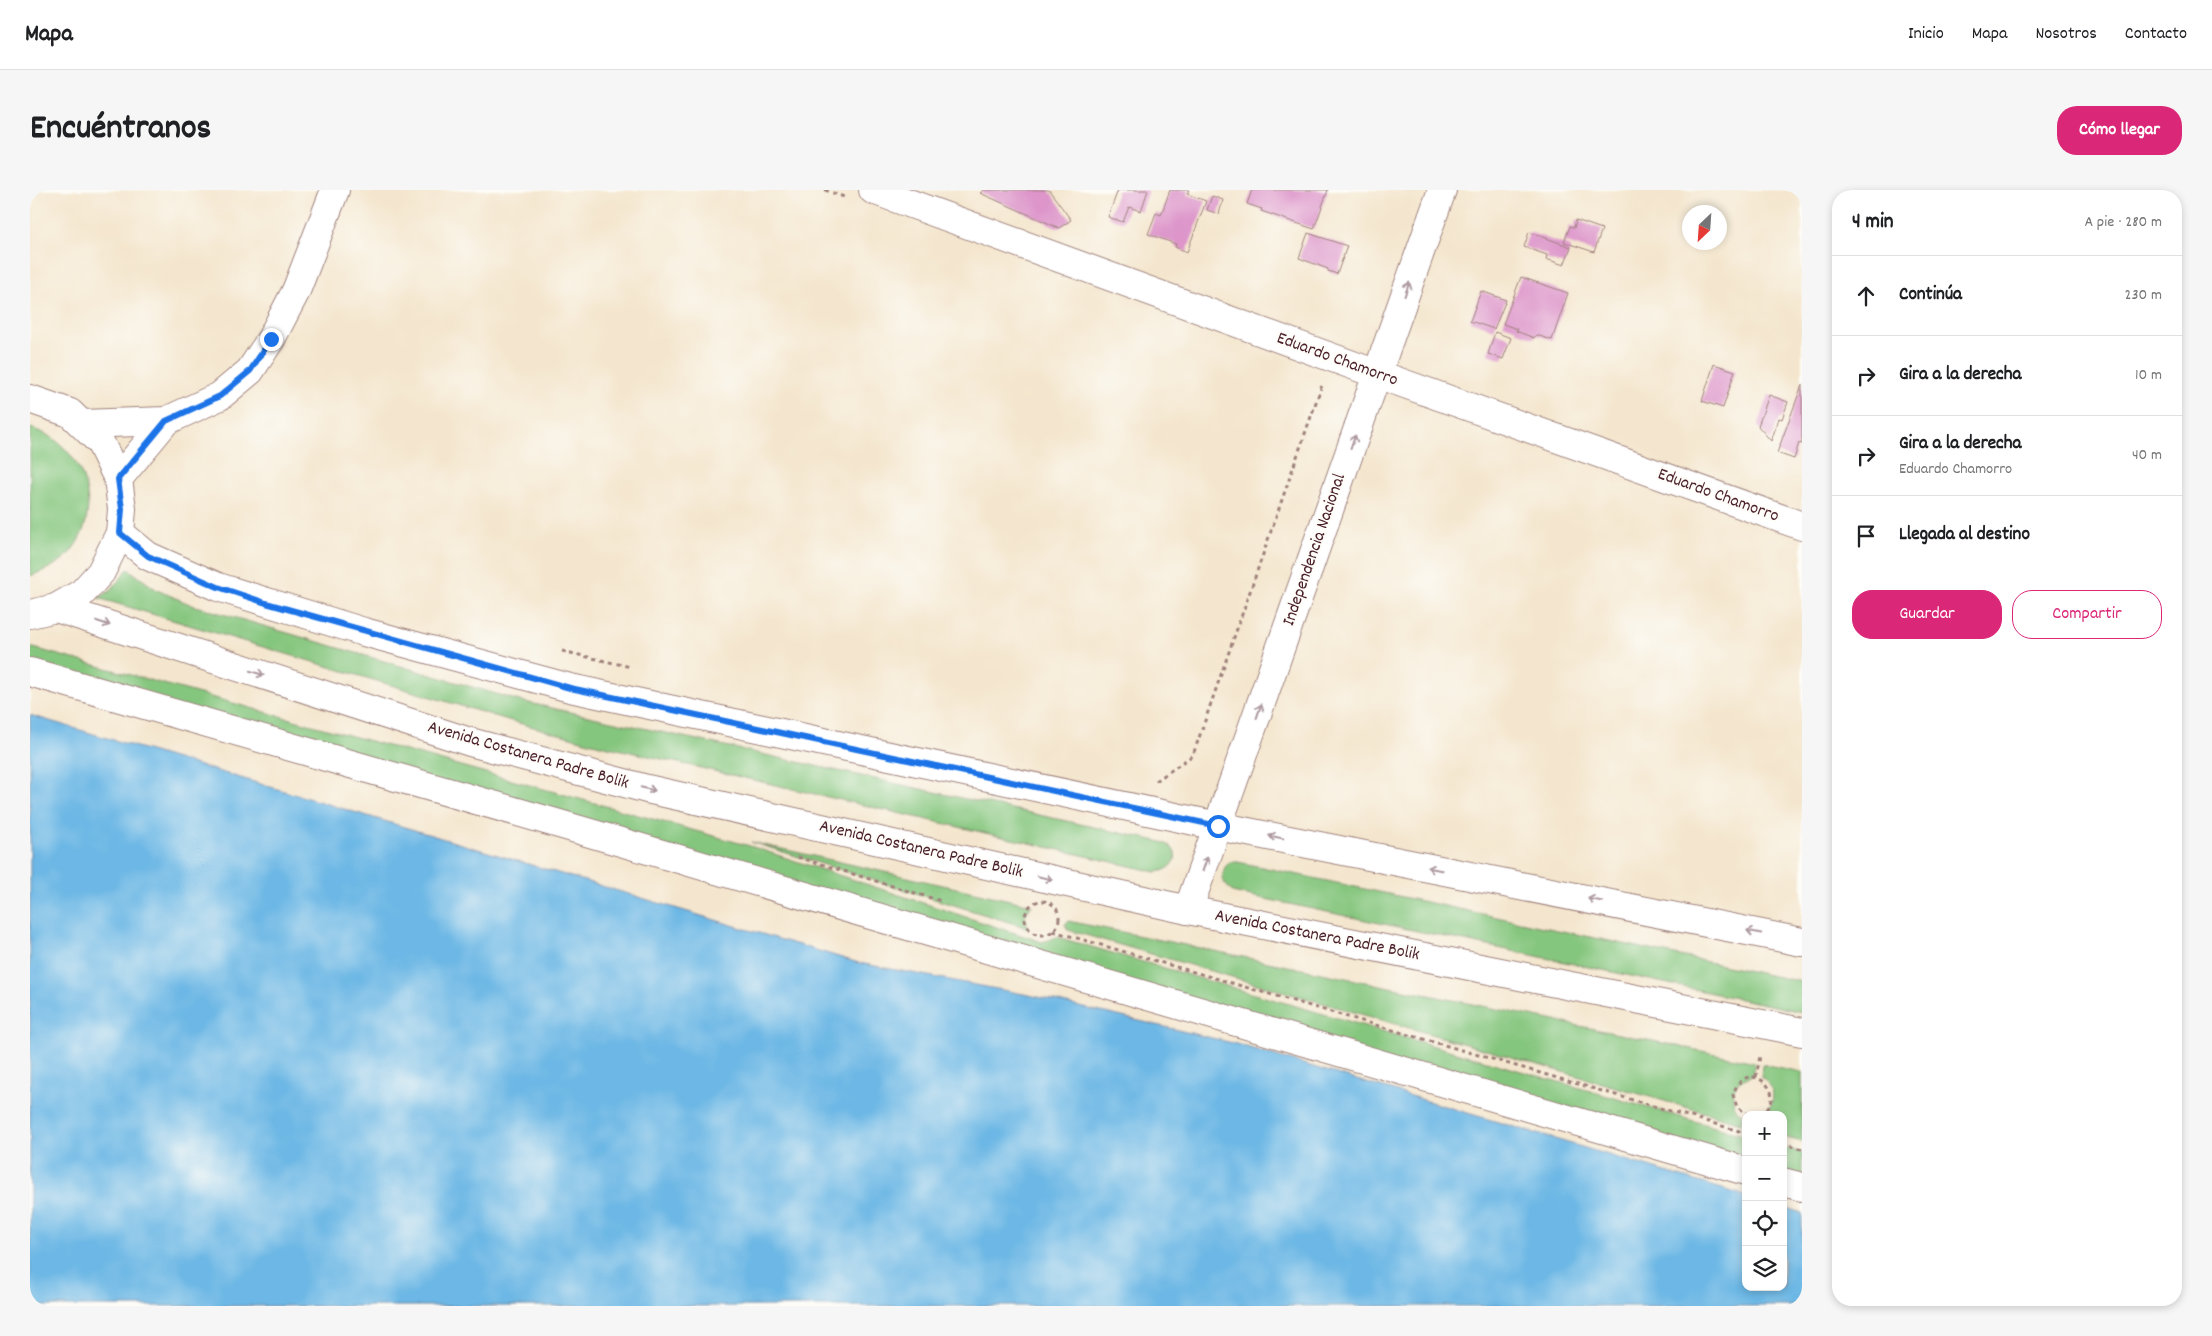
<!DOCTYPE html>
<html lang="es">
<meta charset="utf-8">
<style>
:root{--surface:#fff;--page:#f6f6f6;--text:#202124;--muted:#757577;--line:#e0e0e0;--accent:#db2777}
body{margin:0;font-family:Dekko,sans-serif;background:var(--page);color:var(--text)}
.controls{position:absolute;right:15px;bottom:15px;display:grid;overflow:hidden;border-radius:10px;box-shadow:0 2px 8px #0003}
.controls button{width:45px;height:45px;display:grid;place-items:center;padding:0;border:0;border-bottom:1px solid var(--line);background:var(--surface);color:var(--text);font:25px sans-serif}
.compass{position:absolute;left:1652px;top:15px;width:45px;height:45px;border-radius:50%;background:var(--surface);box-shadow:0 2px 8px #0003;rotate:205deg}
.stop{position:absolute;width:15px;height:15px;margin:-11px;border:4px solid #1a73e8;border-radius:50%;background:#fff}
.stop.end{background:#1a73e8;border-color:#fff;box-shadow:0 1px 5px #0008}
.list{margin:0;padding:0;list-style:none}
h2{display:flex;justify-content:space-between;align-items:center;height:65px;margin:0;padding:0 20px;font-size:21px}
h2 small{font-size:16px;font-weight:400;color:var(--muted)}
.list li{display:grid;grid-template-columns:32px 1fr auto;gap:15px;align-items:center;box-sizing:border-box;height:80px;padding:0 20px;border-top:1px solid var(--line)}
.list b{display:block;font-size:19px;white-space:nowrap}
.list p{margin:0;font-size:16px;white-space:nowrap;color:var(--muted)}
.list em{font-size:16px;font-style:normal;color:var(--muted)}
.actions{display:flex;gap:10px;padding:15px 20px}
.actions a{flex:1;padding:11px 0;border:1px solid var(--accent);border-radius:20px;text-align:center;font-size:18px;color:var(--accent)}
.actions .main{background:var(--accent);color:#fff}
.icon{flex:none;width:28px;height:28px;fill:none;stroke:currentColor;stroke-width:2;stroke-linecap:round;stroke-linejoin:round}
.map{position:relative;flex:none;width:1772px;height:1116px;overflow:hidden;border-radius:20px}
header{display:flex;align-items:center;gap:30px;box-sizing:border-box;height:70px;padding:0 25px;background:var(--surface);border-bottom:1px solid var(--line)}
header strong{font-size:24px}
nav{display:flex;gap:28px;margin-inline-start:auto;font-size:18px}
.intro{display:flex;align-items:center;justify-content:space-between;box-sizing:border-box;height:120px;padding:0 30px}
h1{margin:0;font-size:35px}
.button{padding:12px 22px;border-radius:20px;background:var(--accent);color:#fff;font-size:18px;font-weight:700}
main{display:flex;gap:30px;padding:0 30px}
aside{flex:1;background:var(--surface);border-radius:20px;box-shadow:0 2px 8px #0003}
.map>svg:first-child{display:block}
</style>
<header>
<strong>Mapa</strong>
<nav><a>Inicio</a><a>Mapa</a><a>Nosotros</a><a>Contacto</a></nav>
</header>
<div class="intro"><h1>Encuéntranos</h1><a class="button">Cómo llegar</a></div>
<main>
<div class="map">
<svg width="1772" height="1116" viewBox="0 0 1772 1116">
<rect width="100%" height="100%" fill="#fdfcf7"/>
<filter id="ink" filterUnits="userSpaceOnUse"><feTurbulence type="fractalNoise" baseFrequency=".02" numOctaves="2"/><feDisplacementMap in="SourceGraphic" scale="10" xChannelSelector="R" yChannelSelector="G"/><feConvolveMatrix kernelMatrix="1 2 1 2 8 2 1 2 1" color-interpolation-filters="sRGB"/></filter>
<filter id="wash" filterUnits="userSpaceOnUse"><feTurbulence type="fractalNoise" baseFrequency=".0096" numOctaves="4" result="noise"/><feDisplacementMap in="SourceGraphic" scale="20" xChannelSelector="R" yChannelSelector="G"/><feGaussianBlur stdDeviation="1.12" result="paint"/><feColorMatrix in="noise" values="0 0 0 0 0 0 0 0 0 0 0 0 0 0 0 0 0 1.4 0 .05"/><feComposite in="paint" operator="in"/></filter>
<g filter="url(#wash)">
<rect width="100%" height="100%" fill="#f4e6ce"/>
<g fill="#85c67e" stroke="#687254">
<path d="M0,238C52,252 76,317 42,360C31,374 16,380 0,386Z"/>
<path d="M98,379L127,400L162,415L490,511L1132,652C1154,660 1147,680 1126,682L570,555L485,532L68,408L80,401Z"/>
<path d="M0,457L720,656L1012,752L1027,747L1716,946V975L0,478Z"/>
<path d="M721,652L1002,715L995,725L998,738Z"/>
<path d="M1200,672H1208L1772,792V822L1202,702L1192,690L1195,677Z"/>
<path d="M1038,731L1725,872L1722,885L1708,892C1700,904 1701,916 1713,925L1711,933L1038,740L1035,734Z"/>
<path d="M1732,874L1772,882V952L1753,947V925H1732C1747,915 1746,896 1731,887Z"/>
<path d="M1753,957L1772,963V992L1753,986Z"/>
</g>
<path fill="#6cb7e5" stroke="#5b6b88" d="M0,525L829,773L999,805L1203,853L1716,1006V1097H1753V1017L1772,1023V1116H0Z"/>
<g id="blocks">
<g fill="#dd95ca">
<path d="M954,0H1019L1041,30L1029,38L950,3Z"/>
<path d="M1088,0H1118L1111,21L1099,17L1093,32L1078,27Z"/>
<path d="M1140,0H1159L1157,4L1176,11L1157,62L1145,57L1146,54L1118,44L1126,23L1131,25Z"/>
<path d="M1222,0H1298L1284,39L1231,21L1232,19L1217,14Z"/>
<path d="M1182,6L1193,10L1189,24L1177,20Z"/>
<path d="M1546,30L1572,39L1564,62L1534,52L1540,36L1544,38Z"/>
<path d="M1499,42L1541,57L1534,75L1516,69L1517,65L1494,57Z"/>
<path d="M1278,43L1317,56L1307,84L1298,81V79L1269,68Z"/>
<path d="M1491,87L1538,103L1522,150L1506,145L1504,148L1486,141L1487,139L1473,134Z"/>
<path d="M1451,101L1476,110L1464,139L1440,131Z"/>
<path d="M1465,142L1481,148L1473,169L1458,164Z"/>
<path d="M1684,174L1705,181L1693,218L1672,211Z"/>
<path d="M1772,195V254L1769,253L1764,269L1747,263Z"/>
<path d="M1739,205L1758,212L1752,229L1749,228L1741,251L1728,236Z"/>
</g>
</g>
</g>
<g filter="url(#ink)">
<use href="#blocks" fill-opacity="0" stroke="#9f827c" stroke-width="1"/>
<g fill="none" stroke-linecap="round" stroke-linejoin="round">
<g stroke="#9f827c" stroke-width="30">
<g id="minor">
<path d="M843,0L1347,184L1772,336"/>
<path d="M0,209L40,223L70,252L88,289L92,319L90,343L71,382L52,403L26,418L0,424"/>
<path d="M52,234L136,231L190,206L220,181L241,149L266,101L305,0"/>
<path d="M88,289L136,231"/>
<path d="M90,343L118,366L188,397L334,442L540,498L1188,636L1772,752"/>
<path d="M26,418L440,552L617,599L1158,720L1772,842"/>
<path d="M0,482L519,631L1716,981"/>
<path d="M1158,720L1412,0"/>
<path d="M1753,992L1772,997"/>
</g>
</g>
<g stroke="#9f827c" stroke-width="3" stroke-dasharray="4 4" stroke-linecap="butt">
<path d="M795,0L814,7"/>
<path d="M532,461L601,477"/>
<path d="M1126,591L1163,565L1292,195"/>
<path d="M768,667L911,711"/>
<circle cx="1012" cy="728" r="17"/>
<path d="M1023,741L1716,943"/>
<path d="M1726,887L1730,866"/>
<path d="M1719,925L1707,917L1703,905C1716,861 1766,909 1728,925"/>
<path d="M1714,942L1716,933"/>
<path d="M1753,953L1772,959"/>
</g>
<use href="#minor" stroke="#fff" stroke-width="28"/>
</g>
<defs><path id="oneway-shaft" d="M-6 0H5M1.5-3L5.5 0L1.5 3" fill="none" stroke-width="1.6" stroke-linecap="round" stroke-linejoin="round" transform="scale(1.25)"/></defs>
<g stroke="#ae9aa0">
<use href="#oneway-shaft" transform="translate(1377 99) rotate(-71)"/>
<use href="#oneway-shaft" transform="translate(1323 252) rotate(-71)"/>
<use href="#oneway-shaft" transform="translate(73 433) rotate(18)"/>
<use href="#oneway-shaft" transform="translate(227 483) rotate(18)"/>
<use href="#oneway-shaft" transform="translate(1229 521) rotate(-71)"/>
<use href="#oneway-shaft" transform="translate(618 599) rotate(13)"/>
<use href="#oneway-shaft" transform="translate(1246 647) rotate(-169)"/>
<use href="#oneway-shaft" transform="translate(1175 674) rotate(-71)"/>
<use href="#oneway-shaft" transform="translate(1405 679) rotate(-169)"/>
<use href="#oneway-shaft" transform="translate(1015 688) rotate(13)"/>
<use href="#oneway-shaft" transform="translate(1565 710) rotate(-169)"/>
<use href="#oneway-shaft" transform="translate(1724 742) rotate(-169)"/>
</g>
</g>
<g fill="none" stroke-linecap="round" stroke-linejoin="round" filter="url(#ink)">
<path stroke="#1a73e8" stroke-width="6" d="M241,149L220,181L190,206L136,231L88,289L92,319L90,343L118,366L188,397L236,413L540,498L1188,636"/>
</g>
<g text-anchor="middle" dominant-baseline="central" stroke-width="4" stroke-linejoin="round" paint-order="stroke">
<g font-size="18" fill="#4a1f2b" stroke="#fdfcf7">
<text transform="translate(1307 170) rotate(20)">Eduardo Chamorro</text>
<text transform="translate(1688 306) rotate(20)">Eduardo Chamorro</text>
<text transform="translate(1285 360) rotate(-71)">Independencia Nacional</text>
<text transform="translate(498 566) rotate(16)">Avenida Costanera Padre Bolik</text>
<text transform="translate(891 660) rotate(13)">Avenida Costanera Padre Bolik</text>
<text transform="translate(1287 746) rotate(11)">Avenida Costanera Padre Bolik</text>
</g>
</g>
</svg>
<div class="controls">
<button>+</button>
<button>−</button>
<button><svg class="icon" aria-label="locate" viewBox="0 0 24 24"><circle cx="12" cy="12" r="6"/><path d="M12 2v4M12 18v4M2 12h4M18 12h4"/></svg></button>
<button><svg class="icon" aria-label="layers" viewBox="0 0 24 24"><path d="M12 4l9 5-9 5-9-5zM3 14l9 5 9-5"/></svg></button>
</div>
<svg class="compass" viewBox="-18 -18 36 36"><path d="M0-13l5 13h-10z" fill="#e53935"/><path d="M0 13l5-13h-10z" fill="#757577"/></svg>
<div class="stop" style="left:1188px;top:636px"></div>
<div class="stop end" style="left:241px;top:149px"></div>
</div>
<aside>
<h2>4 min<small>A pie · 280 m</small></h2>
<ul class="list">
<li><svg class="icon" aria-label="ahead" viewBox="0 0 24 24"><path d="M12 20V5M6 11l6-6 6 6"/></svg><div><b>Continúa</b></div><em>230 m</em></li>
<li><svg class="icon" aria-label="right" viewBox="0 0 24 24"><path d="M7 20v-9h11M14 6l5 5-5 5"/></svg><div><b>Gira a la derecha</b></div><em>10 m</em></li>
<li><svg class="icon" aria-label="right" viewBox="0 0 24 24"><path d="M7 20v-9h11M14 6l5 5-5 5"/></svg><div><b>Gira a la derecha</b><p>Eduardo Chamorro</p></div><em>40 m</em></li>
<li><svg class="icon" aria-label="arrive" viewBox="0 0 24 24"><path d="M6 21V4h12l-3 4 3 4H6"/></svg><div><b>Llegada al destino</b></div></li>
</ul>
<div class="actions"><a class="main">Guardar</a><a>Compartir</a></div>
</aside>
</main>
